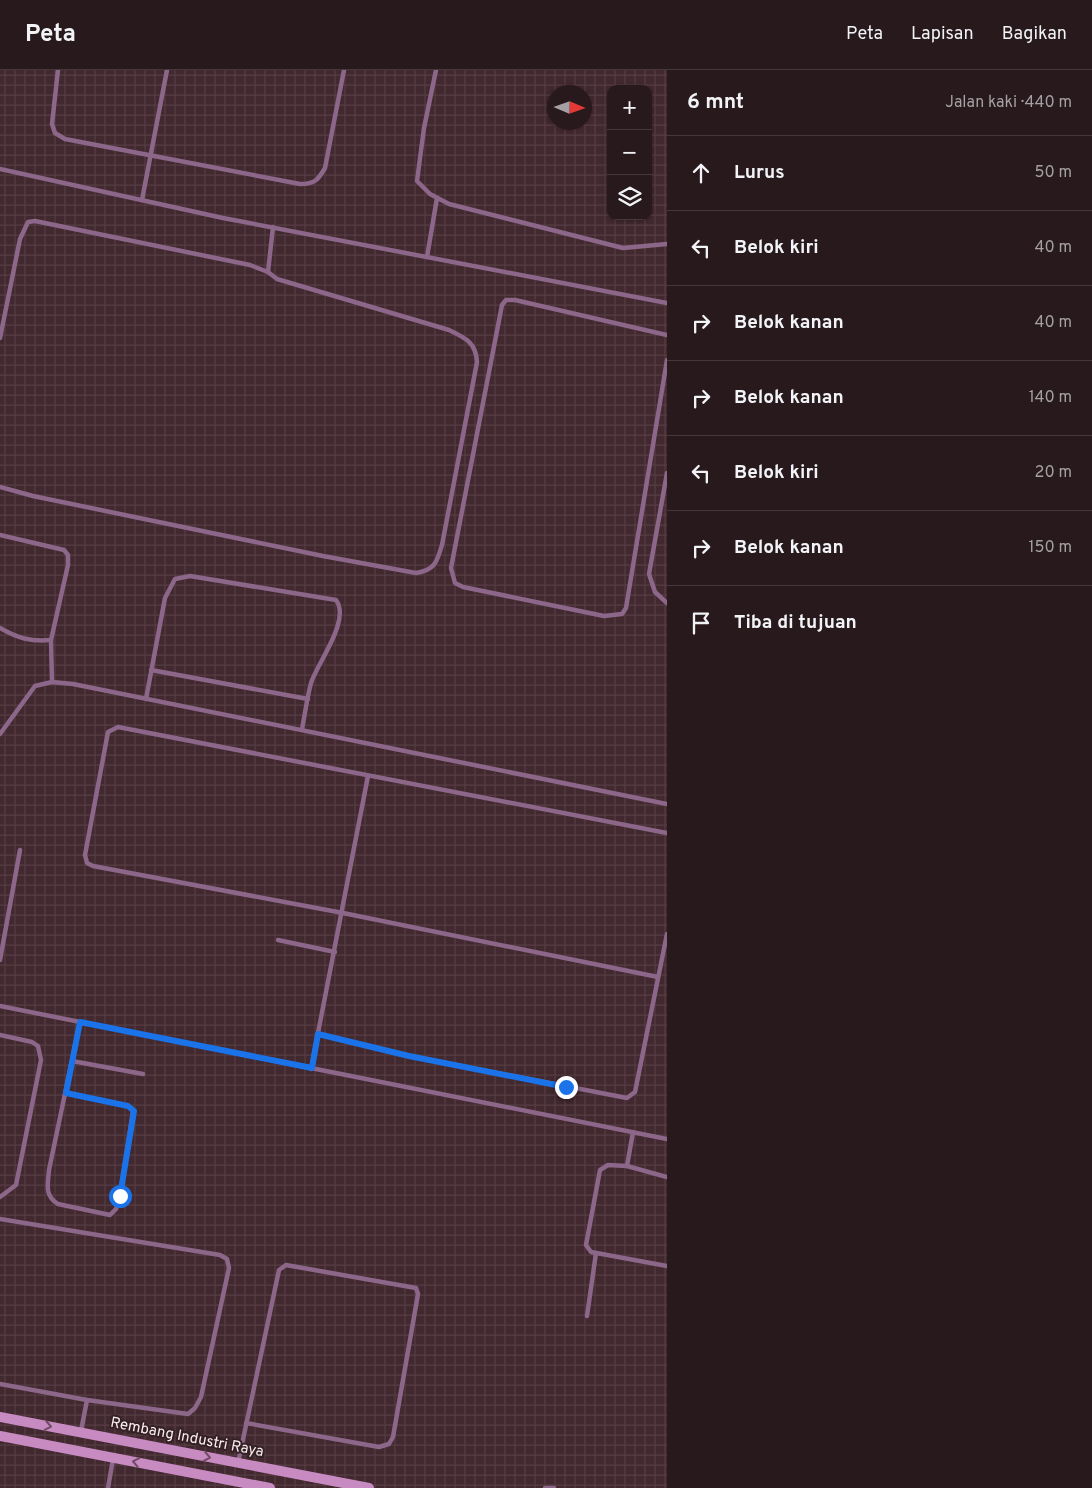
<!DOCTYPE html>
<html lang="id">
<meta charset="utf-8">
<style>
:root{--surface:#27191c;--page:#332629;--text:#f1f3f6;--muted:#a4a0a3;--line:#43383b}
body{margin:0;font-family:Overpass,sans-serif;background:var(--page);color:var(--text)}
.controls{position:absolute;right:15px;top:15px;display:grid;overflow:hidden;border-radius:10px;box-shadow:0 1px 4px #0004}
.controls button{width:45px;height:45px;display:grid;place-items:center;padding:0;border:0;border-bottom:1px solid var(--line);background:var(--surface);color:var(--text);font:25px sans-serif}
.compass{position:absolute;left:547px;top:15px;width:45px;height:45px;border-radius:50%;background:var(--surface);box-shadow:0 1px 4px #0004;rotate:92deg}
.stop{position:absolute;width:15px;height:15px;margin:-11px;border:4px solid #1a73e8;border-radius:50%;background:#fff}
.stop.end{background:#1a73e8;border-color:#fff;box-shadow:0 1px 5px #0008}
.list{margin:0;padding:0;list-style:none}
h2{display:flex;justify-content:space-between;align-items:center;height:65px;margin:0;padding:0 20px;font-size:21px}
h2 small{font-size:16px;font-weight:400;color:var(--muted)}
.list li{display:grid;grid-template-columns:32px 1fr auto;gap:15px;align-items:center;box-sizing:border-box;height:75px;padding:0 20px;border-top:1px solid var(--line)}
.list b{display:block;font-size:19px;white-space:nowrap}
.list em{font-size:16px;font-style:normal;color:var(--muted)}
.icon{flex:none;width:28px;height:28px;fill:none;stroke:currentColor;stroke-width:2;stroke-linecap:round;stroke-linejoin:round}
.map{position:relative;flex:none;width:667px;height:1418px;overflow:hidden}
header{display:flex;align-items:center;gap:30px;box-sizing:border-box;height:70px;padding:0 25px;background:var(--surface);border-bottom:1px solid var(--line)}
header strong{font-size:24px}
nav{display:flex;gap:28px;margin-inline-start:auto;font-size:18px}
main{display:flex}
aside{flex:1;background:var(--surface)}
.map>svg:first-child{display:block}
</style>
<header>
<strong>Peta</strong>
<nav><a>Peta</a><a>Lapisan</a><a>Bagikan</a></nav>
</header>
<main>
<div class="map">
<svg width="667" height="1418" viewBox="0 0 667 1418">
<defs>
<pattern id="industrial-grid" width="8" height="8" patternUnits="userSpaceOnUse" patternTransform="scale(1.25)"><rect width="8" height="8" fill="#42282f"/><path d="M0 4h8M4 0v8" fill="none" stroke="#553d43"/></pattern>
</defs>
<rect width="100%" height="100%" fill="#342126"/>
<path fill="url(#industrial-grid)" fill-rule="evenodd" d="M0,0H667V1418H0ZM611,19H648V146H611ZM554,22H584V52H554Z"/>
<g fill="none" stroke-linecap="round" stroke-linejoin="round">
<g stroke="#8c6789" stroke-width="4.5">
<path d="M58,0L52,54L55,63L65,69L300,114C315,114 318,110 325,98L344,0"/>
<path d="M436,0L424,58L417,111L430,124L449,134L623,178L667,174"/>
<path d="M0,99L223,148L667,233"/>
<path d="M142,130L167,0"/>
<path d="M427,187L437,128"/>
<path d="M268,202L273,157"/>
<path d="M667,265L515,230H506L502,235L451,498L455,513L463,517L604,546L622,544L626,538L667,290"/>
<path d="M0,268L20,169L28,152L35,151L250,195L268,202L277,209L449,260C466,268 476,273 477,292L442,475C437,492 435,500 416,503L323,486L33,426L0,417"/>
<path d="M667,403L649,504L655,522L667,533"/>
<path d="M0,465L64,480L68,485V495L51,570L52,612"/>
<path d="M0,558C17,568 31,572 51,570"/>
<path d="M151,600L308,629"/>
<path d="M146,629L165,528L175,509L190,506L336,530C351,550 318,592 311,613C307,628 305,644 302,659"/>
<path d="M0,664L35,616L52,612L73,614L667,734"/>
<path d="M278,870L335,882"/>
<path d="M0,890L20,780"/>
<path d="M658,907L343,843L93,796L87,793L85,785L108,662L118,657L667,763"/>
<path d="M0,936L667,1069"/>
<path d="M318,964L409,986L627,1028L635,1022L667,864"/>
<path d="M0,965L32,972L38,976L41,990L16,1115L0,1127"/>
<path d="M72,991L143,1004"/>
<path d="M311,999L368,706"/>
<path d="M66,1023L128,1036L133,1041L120,1127L116,1139L110,1145L58,1134C44,1126 48,1114 49,1100L80,952"/>
<path d="M633,1062L627,1096L608,1095L600,1100L586,1175L591,1182L667,1196"/>
<path d="M627,1096L667,1107"/>
<path d="M0,1149L220,1185L227,1189L229,1198L201,1327L195,1338L188,1344L87,1330L0,1314"/>
<path d="M587,1246L596,1183"/>
<path d="M81,1361L87,1330"/>
<path d="M238,1393L279,1200L286,1195L416,1218L418,1224L393,1367L389,1374L379,1377L246,1353"/>
<path d="M108,1418L113,1389"/>
<path d="M545,1418H554"/>
</g>
<g stroke="#c78ac1" stroke-width="10">
<path d="M0,1347L369,1418"/>
<path d="M0,1366L270,1418"/>
</g>
</g>
<defs><path id="oneway-chevron" d="M-2-3.5L2.5 0L-2 3.5" fill="none" stroke-width="1.6" stroke-linecap="round" stroke-linejoin="round" transform="scale(1.25)"/></defs>
<g stroke="#6f4b64">
<use href="#oneway-chevron" transform="translate(48 1356) rotate(11)"/>
<use href="#oneway-chevron" transform="translate(207 1387) rotate(11)"/>
<use href="#oneway-chevron" transform="translate(136 1392) rotate(-169)"/>
</g>
<g fill="none" stroke-linecap="round" stroke-linejoin="round">
<path stroke="#1a73e8" stroke-width="6" d="M120,1126L134,1041L128,1036L66,1023L80,952L312,998L318,964L409,986L566,1017"/>
</g>
<g text-anchor="middle" dominant-baseline="central" stroke-width="4" stroke-linejoin="round" paint-order="stroke">
<g font-size="15" fill="#faecef" stroke="#342126">
<text transform="translate(187 1368) rotate(11)">Rembang Industri Raya</text>
</g>
</g>
</svg>
<div class="controls">
<button>+</button>
<button>−</button>
<button><svg class="icon" aria-label="layers" viewBox="0 0 24 24"><path d="M12 4l9 5-9 5-9-5zM3 14l9 5 9-5"/></svg></button>
</div>
<svg class="compass" viewBox="-18 -18 36 36"><path d="M0-13l5 13h-10z" fill="#e53935"/><path d="M0 13l5-13h-10z" fill="#a4a0a3"/></svg>
<div class="stop" style="left:120px;top:1126px"></div>
<div class="stop end" style="left:566px;top:1017px"></div>
</div>
<aside>
<h2>6 mnt<small>Jalan kaki · 440 m</small></h2>
<ul class="list">
<li><svg class="icon" aria-label="ahead" viewBox="0 0 24 24"><path d="M12 20V5M6 11l6-6 6 6"/></svg><div><b>Lurus</b></div><em>50 m</em></li>
<li><svg class="icon" aria-label="left" viewBox="0 0 24 24"><path d="M17 20v-9H6M10 6l-5 5 5 5"/></svg><div><b>Belok kiri</b></div><em>40 m</em></li>
<li><svg class="icon" aria-label="right" viewBox="0 0 24 24"><path d="M7 20v-9h11M14 6l5 5-5 5"/></svg><div><b>Belok kanan</b></div><em>40 m</em></li>
<li><svg class="icon" aria-label="right" viewBox="0 0 24 24"><path d="M7 20v-9h11M14 6l5 5-5 5"/></svg><div><b>Belok kanan</b></div><em>140 m</em></li>
<li><svg class="icon" aria-label="left" viewBox="0 0 24 24"><path d="M17 20v-9H6M10 6l-5 5 5 5"/></svg><div><b>Belok kiri</b></div><em>20 m</em></li>
<li><svg class="icon" aria-label="right" viewBox="0 0 24 24"><path d="M7 20v-9h11M14 6l5 5-5 5"/></svg><div><b>Belok kanan</b></div><em>150 m</em></li>
<li><svg class="icon" aria-label="arrive" viewBox="0 0 24 24"><path d="M6 21V4h12l-3 4 3 4H6"/></svg><div><b>Tiba di tujuan</b></div></li>
</ul>
</aside>
</main>
